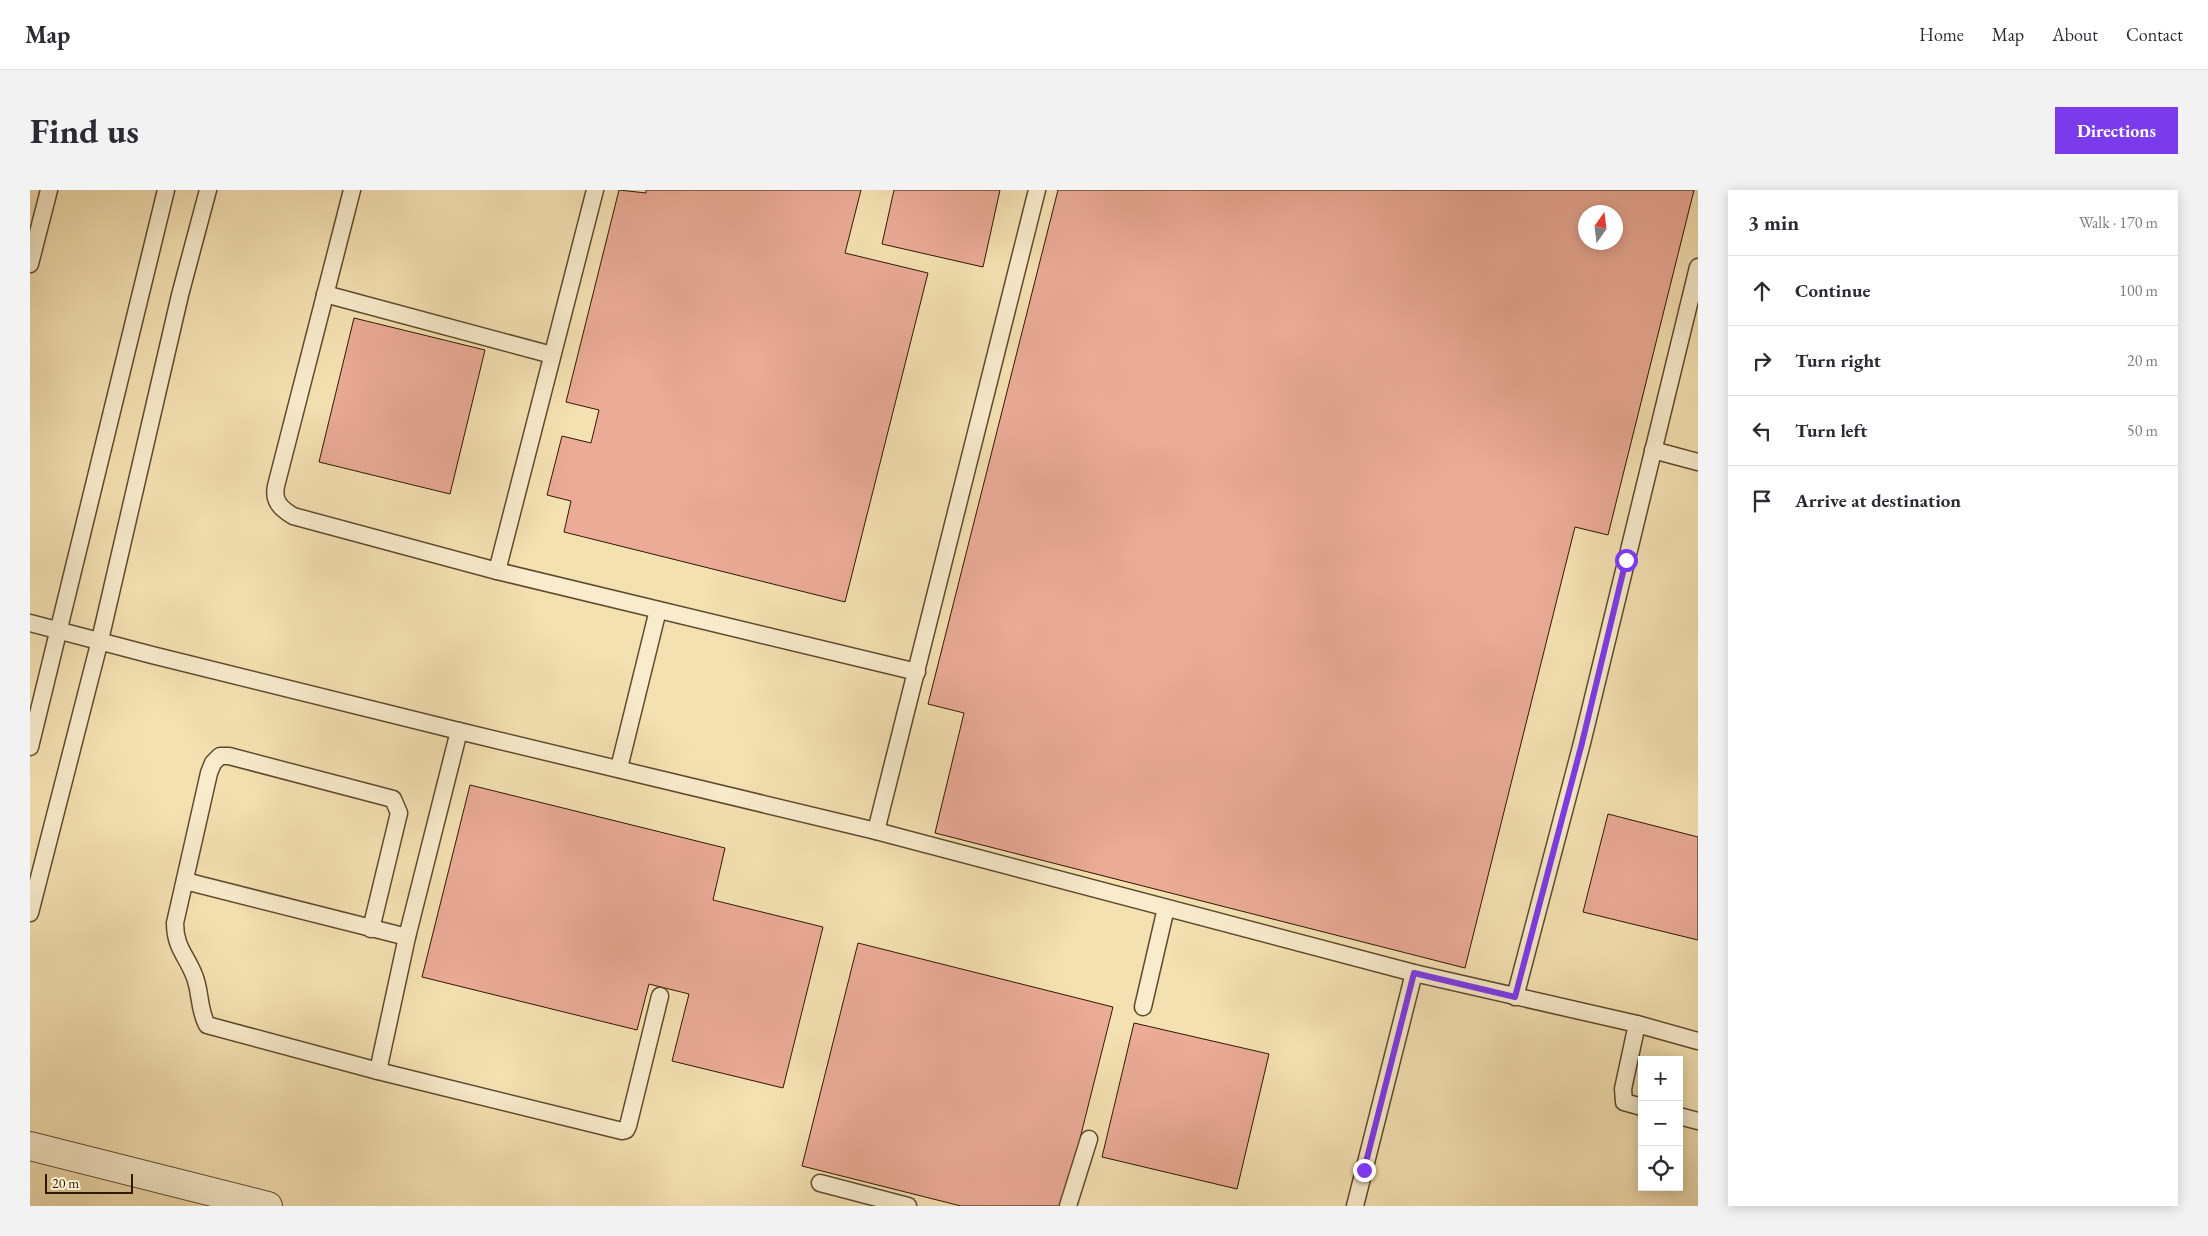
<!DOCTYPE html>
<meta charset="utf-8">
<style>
:root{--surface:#fff;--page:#f2f2f3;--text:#2b2b33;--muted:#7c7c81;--line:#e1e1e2;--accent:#7c3aed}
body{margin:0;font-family:"EB Garamond",serif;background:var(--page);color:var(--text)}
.controls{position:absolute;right:15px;bottom:15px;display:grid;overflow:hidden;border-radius:0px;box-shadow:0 2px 12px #0003}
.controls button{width:45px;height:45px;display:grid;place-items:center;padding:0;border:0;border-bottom:1px solid var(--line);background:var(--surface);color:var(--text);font:25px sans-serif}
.compass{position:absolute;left:1548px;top:15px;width:45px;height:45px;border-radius:50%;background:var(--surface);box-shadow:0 2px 12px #0003;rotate:14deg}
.scale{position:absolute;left:15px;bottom:12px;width:88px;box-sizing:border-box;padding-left:5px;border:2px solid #2f1800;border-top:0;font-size:14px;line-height:18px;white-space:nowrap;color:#2f1800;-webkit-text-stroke:4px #f8eccd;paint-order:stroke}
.stop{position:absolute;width:15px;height:15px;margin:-11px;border:4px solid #7c3aed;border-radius:50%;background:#fff}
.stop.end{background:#7c3aed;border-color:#fff;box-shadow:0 1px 5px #0008}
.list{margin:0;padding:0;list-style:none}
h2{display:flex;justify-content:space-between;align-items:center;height:65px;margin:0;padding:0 20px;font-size:21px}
h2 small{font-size:16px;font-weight:400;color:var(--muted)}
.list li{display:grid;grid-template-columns:32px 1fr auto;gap:15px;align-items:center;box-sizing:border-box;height:70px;padding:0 20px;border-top:1px solid var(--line)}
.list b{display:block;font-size:19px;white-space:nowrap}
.list em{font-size:16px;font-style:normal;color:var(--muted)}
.icon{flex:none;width:28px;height:28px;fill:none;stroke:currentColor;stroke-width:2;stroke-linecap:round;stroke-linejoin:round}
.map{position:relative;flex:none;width:1668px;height:1016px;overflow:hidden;border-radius:0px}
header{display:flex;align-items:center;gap:30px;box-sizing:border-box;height:70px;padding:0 25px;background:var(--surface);border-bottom:1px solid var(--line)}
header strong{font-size:24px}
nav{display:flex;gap:28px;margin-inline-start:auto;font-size:18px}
.intro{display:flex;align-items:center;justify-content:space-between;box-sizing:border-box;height:120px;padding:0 30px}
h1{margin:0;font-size:35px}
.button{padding:12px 22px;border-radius:0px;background:var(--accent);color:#fff;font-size:18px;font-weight:700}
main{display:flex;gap:30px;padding:0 30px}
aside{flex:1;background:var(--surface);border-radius:0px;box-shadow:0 2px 12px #0003}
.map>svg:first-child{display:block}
</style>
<header>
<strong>Map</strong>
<nav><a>Home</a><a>Map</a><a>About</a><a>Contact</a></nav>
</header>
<div class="intro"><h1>Find us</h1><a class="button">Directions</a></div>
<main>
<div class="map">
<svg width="1668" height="1016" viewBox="0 0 1668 1016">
<rect width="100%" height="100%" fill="#f4e1b2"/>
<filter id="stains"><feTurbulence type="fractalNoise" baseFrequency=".004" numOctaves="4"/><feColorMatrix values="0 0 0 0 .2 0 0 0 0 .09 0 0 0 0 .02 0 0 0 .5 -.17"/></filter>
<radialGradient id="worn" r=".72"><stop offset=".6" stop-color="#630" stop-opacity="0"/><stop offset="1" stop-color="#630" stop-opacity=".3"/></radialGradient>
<g fill="#ebab97" stroke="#2f1800" fill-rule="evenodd">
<path d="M589,0L616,3V0H831L815,63L898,83L815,412L534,342L541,311L517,305L532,246L561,253L569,220L536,212Z"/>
<path d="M864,0H970L953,77L852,54Z"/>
<path d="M1028,0H1664L1578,345L1545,337L1435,778L905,643L934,523L898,514ZM1556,22H1586V52H1556Z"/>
<path d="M324,128L455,160L420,304L289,272Z"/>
<path d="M440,595L695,658L683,710L793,737L753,898L642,871L659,804L619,794L607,840L392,787Z"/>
<path d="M1578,624L1668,647V750L1553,722Z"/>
<path d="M828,753L1083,817L1033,1016H931L772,976Z"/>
<path d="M1104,833L1239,864L1207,999L1072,967Z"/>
</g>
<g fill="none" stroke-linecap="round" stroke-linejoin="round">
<g stroke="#604a2c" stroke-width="19">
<g id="service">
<path d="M322,0L246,296C243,311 250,318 263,326L467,381L887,482"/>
<path d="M0,74L19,0"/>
<path d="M295,104L522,165"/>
<path d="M1623,260L1668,272"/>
<path d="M467,381L565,0"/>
<path d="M0,433L122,465L429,541L846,641L1384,783L1607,834L1668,851"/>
<path d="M0,557L136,0"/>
<path d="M589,578L628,420"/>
<path d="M846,641L1007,0"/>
<path d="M155,691L377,747"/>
<path d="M0,723L70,450L150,105L178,0"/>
<path d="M341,739L369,623L363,609L199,566H190L183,573L179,583L145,733C145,757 156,765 164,785C171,801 168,818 177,835L348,881L592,941L596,940L598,936L630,806"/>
<path d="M1485,807L1552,553L1668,77"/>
<path d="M1113,817L1136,718"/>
<path d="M1607,834L1593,899L1594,912L1612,917"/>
<path d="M348,881L377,747L429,541"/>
<path d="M1649,926L1668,931"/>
<path d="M790,993L878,1016"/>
<path d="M1038,1016L1059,949"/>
<path d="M1325,1016L1384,783"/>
</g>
</g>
<g stroke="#604a2c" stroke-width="30">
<path id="tertiary" d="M0,956L238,1016"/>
</g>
<use href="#service" stroke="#f8eccd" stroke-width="16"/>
<use href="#tertiary" stroke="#f8eccd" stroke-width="28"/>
</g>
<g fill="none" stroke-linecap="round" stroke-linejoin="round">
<path stroke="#7c3aed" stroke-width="6" d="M1334,980L1384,783L1485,807L1552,553L1596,370"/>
</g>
<rect width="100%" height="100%" filter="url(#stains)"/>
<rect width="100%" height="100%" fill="url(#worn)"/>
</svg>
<div class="controls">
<button>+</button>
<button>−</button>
<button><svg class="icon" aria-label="locate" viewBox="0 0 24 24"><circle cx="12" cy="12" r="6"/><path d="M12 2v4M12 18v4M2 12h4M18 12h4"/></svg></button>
</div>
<svg class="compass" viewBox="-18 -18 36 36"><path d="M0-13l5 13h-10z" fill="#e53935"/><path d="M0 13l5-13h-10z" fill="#7c7c81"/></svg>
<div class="scale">20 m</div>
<div class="stop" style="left:1596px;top:370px"></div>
<div class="stop end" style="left:1334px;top:980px"></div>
</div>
<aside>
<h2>3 min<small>Walk · 170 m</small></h2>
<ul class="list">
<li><svg class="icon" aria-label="ahead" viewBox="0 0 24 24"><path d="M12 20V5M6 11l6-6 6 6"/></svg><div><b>Continue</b></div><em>100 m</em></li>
<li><svg class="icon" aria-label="right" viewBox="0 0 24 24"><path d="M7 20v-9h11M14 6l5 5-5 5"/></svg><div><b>Turn right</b></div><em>20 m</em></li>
<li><svg class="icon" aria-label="left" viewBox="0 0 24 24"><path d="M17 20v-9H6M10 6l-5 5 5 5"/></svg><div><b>Turn left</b></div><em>50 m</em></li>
<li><svg class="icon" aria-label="arrive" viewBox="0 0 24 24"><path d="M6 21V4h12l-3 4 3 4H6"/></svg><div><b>Arrive at destination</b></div></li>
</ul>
</aside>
</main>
